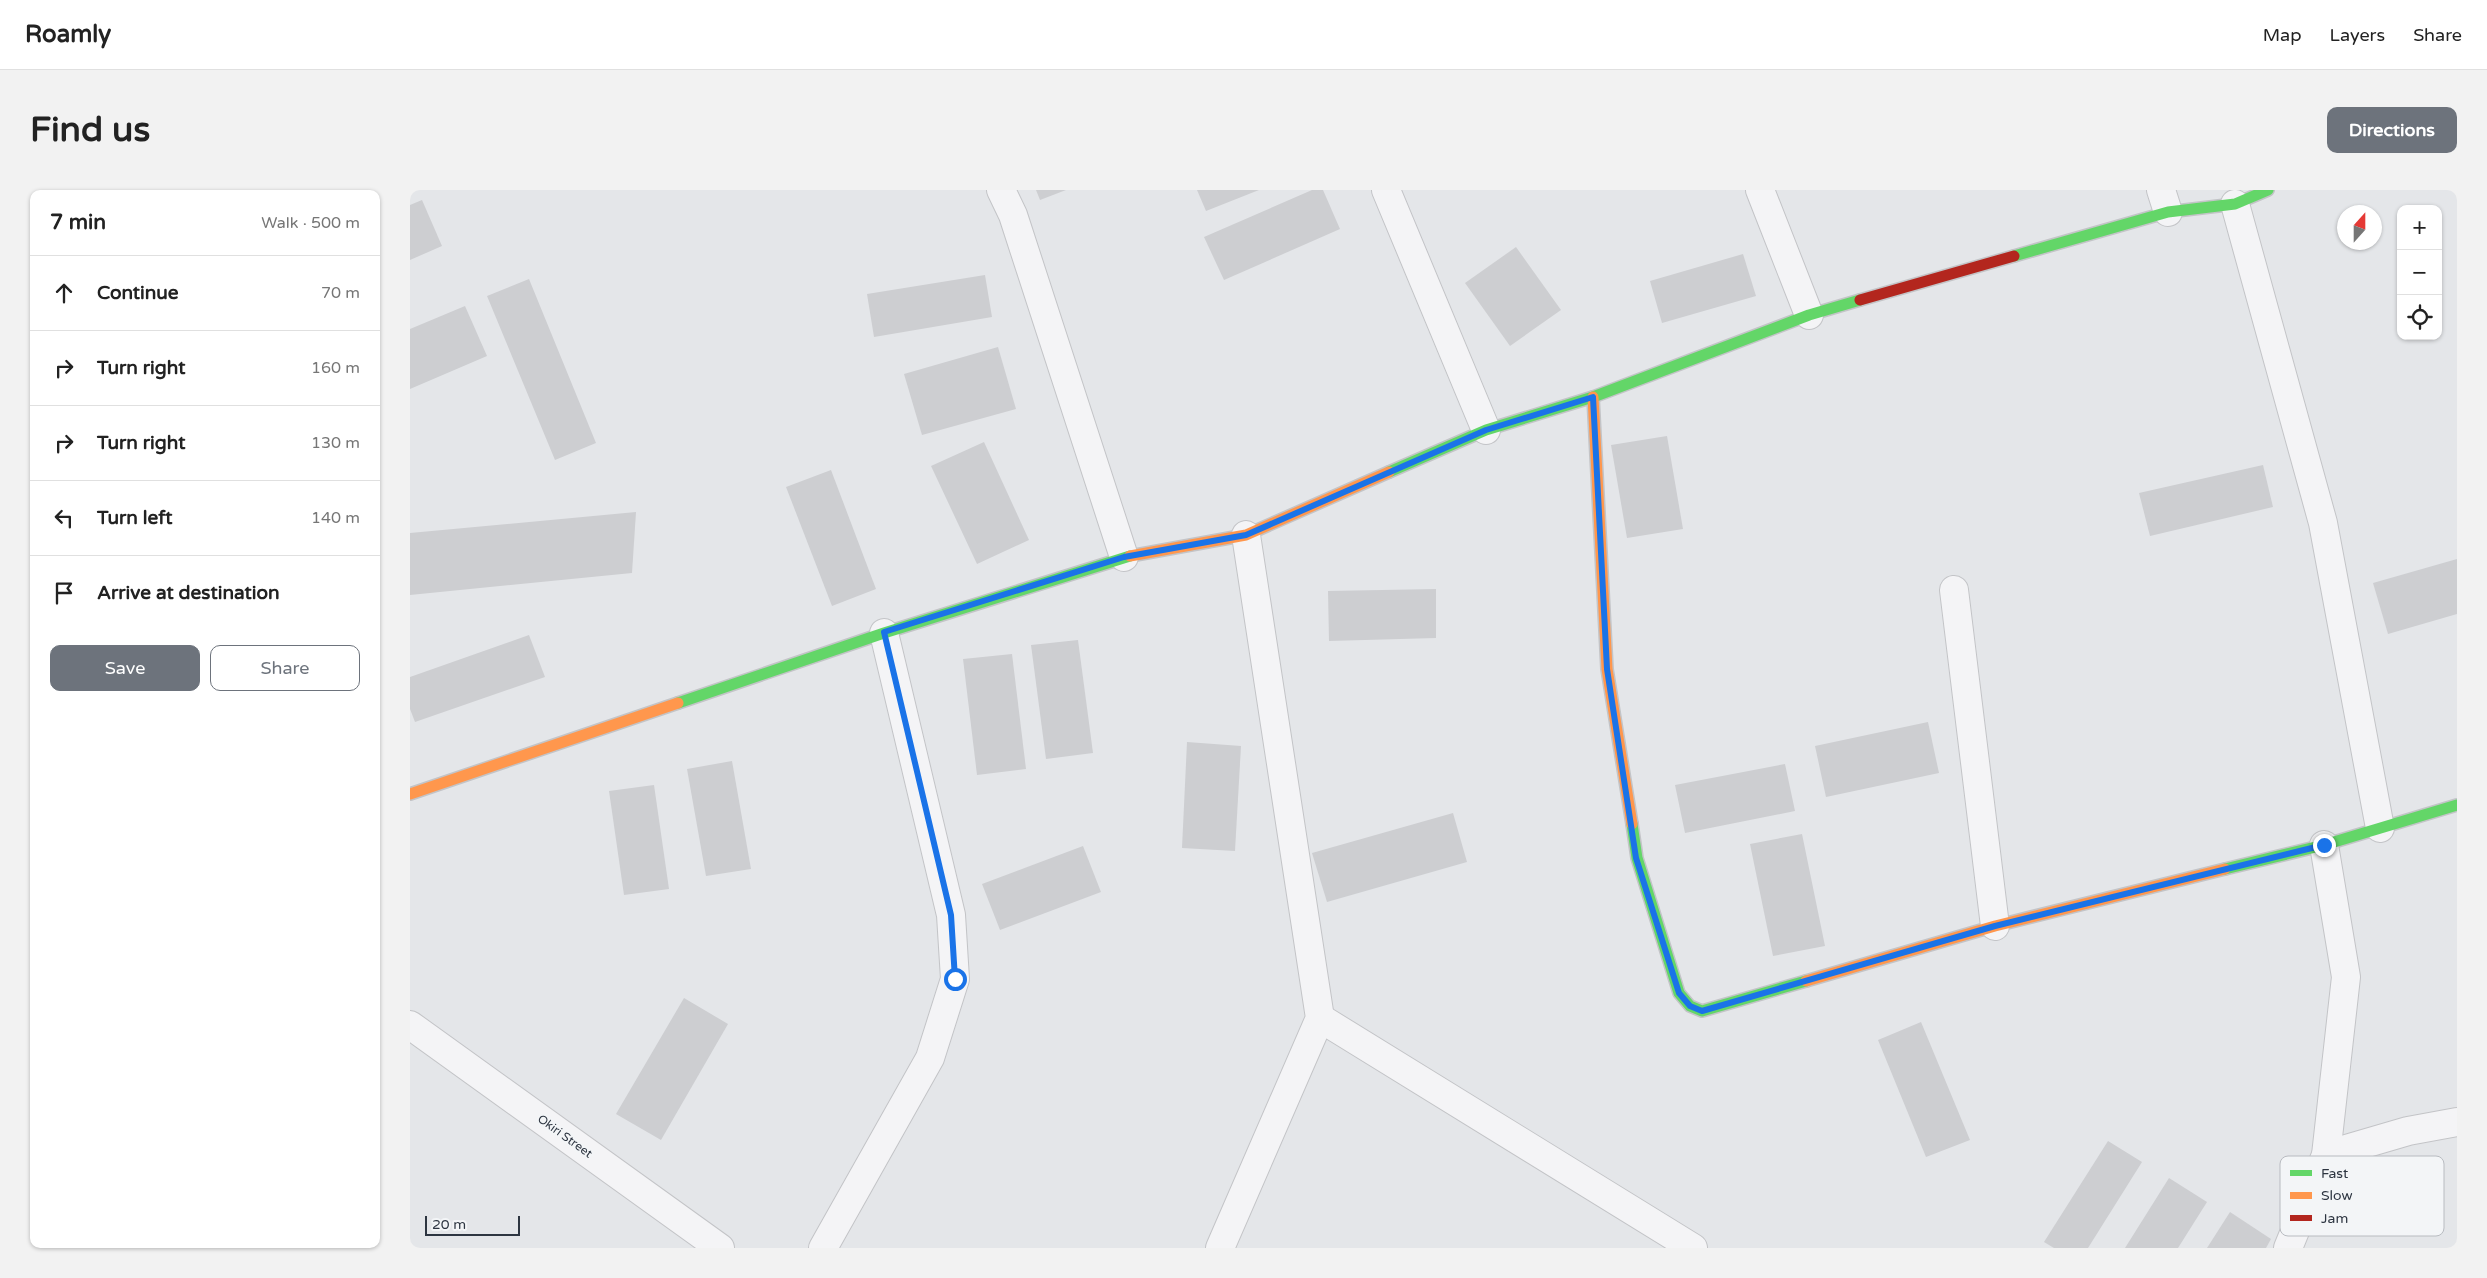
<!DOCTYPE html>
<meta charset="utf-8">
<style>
:root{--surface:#fff;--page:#f2f2f2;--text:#222;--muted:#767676;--line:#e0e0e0;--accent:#6d737c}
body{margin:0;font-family:"Varela Round",sans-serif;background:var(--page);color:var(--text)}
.controls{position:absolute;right:15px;top:15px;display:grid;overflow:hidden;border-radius:10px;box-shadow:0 1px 4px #0004}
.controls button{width:45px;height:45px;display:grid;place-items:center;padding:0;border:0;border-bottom:1px solid var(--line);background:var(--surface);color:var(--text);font:25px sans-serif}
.compass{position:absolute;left:1927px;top:15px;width:45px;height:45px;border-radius:50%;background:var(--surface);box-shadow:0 1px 4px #0004;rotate:21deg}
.scale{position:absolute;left:15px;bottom:12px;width:95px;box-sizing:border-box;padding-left:5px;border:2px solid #2d3541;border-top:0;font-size:14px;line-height:18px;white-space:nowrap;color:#2d3541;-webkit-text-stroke:4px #f3f5f7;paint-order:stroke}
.stop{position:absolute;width:15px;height:15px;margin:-11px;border:4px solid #1a73e8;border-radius:50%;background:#fff}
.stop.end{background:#1a73e8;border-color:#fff;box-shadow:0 1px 5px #0008}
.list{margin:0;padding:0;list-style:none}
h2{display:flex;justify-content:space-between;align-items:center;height:65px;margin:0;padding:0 20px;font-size:21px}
h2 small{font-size:16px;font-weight:400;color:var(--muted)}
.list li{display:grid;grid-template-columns:32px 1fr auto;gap:15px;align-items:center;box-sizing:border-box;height:75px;padding:0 20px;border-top:1px solid var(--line)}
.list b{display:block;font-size:19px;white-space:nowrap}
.list em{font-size:16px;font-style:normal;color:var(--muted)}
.actions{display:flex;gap:10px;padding:15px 20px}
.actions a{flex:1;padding:11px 0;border:1px solid var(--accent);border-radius:10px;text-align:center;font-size:18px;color:var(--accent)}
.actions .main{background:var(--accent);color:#fff}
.icon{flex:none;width:28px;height:28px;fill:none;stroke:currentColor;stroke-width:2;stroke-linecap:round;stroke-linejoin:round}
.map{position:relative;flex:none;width:2047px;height:1058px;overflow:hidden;border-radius:10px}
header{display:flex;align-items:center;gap:30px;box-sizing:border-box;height:70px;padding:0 25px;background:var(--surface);border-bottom:1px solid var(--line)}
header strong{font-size:24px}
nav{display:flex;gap:28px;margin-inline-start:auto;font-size:18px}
.intro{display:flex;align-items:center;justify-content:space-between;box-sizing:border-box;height:120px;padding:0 30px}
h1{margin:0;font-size:35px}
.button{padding:12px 22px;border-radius:10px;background:var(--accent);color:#fff;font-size:18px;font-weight:700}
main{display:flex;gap:30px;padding:0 30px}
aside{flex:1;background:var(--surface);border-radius:10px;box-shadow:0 1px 4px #0004}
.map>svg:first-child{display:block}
</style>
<header>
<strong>Roamly</strong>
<nav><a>Map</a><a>Layers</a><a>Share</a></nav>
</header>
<div class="intro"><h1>Find us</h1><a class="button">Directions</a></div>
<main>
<aside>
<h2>7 min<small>Walk · 500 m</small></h2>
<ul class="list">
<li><svg class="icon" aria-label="ahead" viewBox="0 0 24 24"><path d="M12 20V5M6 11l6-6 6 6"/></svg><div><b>Continue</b></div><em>70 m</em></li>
<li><svg class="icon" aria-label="right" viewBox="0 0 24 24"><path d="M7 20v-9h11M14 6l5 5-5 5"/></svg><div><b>Turn right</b></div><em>160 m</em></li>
<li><svg class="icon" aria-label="right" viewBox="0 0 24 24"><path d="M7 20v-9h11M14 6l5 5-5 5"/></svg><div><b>Turn right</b></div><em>130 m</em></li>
<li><svg class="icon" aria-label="left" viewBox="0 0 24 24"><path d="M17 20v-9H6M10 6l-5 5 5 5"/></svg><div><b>Turn left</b></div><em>140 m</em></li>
<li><svg class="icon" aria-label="arrive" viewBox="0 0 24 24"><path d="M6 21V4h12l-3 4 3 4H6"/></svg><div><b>Arrive at destination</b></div></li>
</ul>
<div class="actions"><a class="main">Save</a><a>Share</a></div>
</aside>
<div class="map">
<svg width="2047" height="1058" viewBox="0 0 2047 1058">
<rect width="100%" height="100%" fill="#e4e6e9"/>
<g fill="#cdced1">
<path d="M626,0H656L630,10Z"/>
<path d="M787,0H849L796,21Z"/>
<path d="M902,0H913L930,39L814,90L794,47Z"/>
<path d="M12,10L32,56L0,70V15Z"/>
<path d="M1106,57L1151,120L1100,156L1055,93Z"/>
<path d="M1333,64L1346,106L1252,133L1240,91Z"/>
<path d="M575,85L582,127L464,147L457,104Z"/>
<path d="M119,89L186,253L145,270L77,106Z"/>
<path d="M55,116L77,166L0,199V139Z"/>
<path d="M588,157L606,219L512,245L494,184Z"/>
<path d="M1257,246L1273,339L1217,348L1201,255Z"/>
<path d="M574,252L619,350L567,374L521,276Z"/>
<path d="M1853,275L1863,317L1740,346L1729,303Z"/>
<path d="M421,280L466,399L422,416L376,297Z"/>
<path d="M226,322L222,383L0,405V343Z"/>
<path d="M2047,369V424L1978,444L1963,393Z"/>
<path d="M1026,399V448L919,451L918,401Z"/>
<path d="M119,445L135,487L5,532L0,519V487Z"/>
<path d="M668,450L683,563L636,569L621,455Z"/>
<path d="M602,464L616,579L567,585L553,469Z"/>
<path d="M1518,532L1529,583L1416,607L1405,556Z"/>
<path d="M777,552L831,556L825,661L772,658Z"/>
<path d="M322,571L341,679L296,686L277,579Z"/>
<path d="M1375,574L1385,621L1275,643L1265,595Z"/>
<path d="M244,595L259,699L214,705L199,601Z"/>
<path d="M1043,623L1057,672L917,712L902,663Z"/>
<path d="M1392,644L1415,756L1363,766L1340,654Z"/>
<path d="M673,656L691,702L590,740L572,694Z"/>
<path d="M274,808L318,834L251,950L206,924Z"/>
<path d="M1511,832L1560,950L1516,967L1468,850Z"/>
<path d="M1698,951L1732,972L1678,1058H1644L1634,1052Z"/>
<path d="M1759,988L1797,1012L1768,1058H1715Z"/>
<path d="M1820,1022L1861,1049L1856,1058H1797Z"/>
</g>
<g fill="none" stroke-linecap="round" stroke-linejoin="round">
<g stroke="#c3c4c7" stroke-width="30">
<g id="street">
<path d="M591,0L603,25L714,367"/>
<path d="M976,0L1076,240"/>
<path d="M1350,0L1399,125"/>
<path d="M1751,0L1758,22"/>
<path d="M1825,14L1913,333L1970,638"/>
<path d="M1544,400L1585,736"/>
<path d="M910,828L1283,1058"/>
<path d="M0,835L310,1058"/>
<path d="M1916,965L1998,941L2047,932"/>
<path d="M413,1058L520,868L545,789L541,725L474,443"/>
<path d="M810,1058L910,828L836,345"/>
<path d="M1878,1058L1916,965L1936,787L1914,655"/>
</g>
</g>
<g stroke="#c3c4c7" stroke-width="14">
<g id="fast">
<path d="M1604,66L1758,22L1825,14L1858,0"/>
<path d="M979,282L1076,240L1183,207L1399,125L1450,110"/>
<path d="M268,513L474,443L720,366"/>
<path d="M1222,634L1227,668L1269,803L1280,816L1292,821L1396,791"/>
<path d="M1815,679L1914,655L2047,615"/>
</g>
</g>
<g stroke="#c3c4c7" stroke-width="14">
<g id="slow">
<path d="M1183,207L1197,479L1222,634"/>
<path d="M720,366L836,345L979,282"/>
<path d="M0,604L268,513"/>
<path d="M1396,791L1585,736L1815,679"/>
</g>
</g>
<g stroke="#c3c4c7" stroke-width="14">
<path id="jam" d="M1450,110L1604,66"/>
</g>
<use href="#street" stroke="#f4f4f6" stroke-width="28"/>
<use href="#fast" stroke="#63d668" stroke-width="11"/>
<use href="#slow" stroke="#ff974d" stroke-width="11"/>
<use href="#jam" stroke="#b3261e" stroke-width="11"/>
</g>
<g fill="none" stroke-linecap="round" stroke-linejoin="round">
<path stroke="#1a73e8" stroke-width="6" d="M545,789L541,725L474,442L714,367L836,345L1076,240L1183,207L1197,479L1226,668L1269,803L1280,816L1292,821L1585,736L1914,655"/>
</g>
<g text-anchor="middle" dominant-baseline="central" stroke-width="4.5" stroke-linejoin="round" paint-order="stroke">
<g font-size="12" fill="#2d3541" stroke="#f3f5f7">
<text transform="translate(155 946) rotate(36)">Okiri Street</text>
</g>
</g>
<rect x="1870" y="966" width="164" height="80" rx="8" fill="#f3f5f7" stroke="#b8bbc0" stroke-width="1"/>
<rect x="1880" y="980" width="22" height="6" fill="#63d668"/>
<rect x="1880" y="1002" width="22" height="7" fill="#ff974d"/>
<rect x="1880" y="1025" width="22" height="6" fill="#b3261e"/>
<g font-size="14" fill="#2d3541">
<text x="1911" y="988">Fast</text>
<text x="1911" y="1010">Slow</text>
<text x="1911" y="1033">Jam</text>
</g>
</svg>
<div class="controls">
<button>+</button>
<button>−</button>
<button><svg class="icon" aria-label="locate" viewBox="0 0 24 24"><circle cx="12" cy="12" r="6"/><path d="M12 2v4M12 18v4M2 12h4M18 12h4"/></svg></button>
</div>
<svg class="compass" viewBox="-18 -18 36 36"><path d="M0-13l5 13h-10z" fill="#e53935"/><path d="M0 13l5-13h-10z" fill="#767676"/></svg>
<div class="scale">20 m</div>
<div class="stop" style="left:545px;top:789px"></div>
<div class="stop end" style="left:1914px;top:655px"></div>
</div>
</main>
